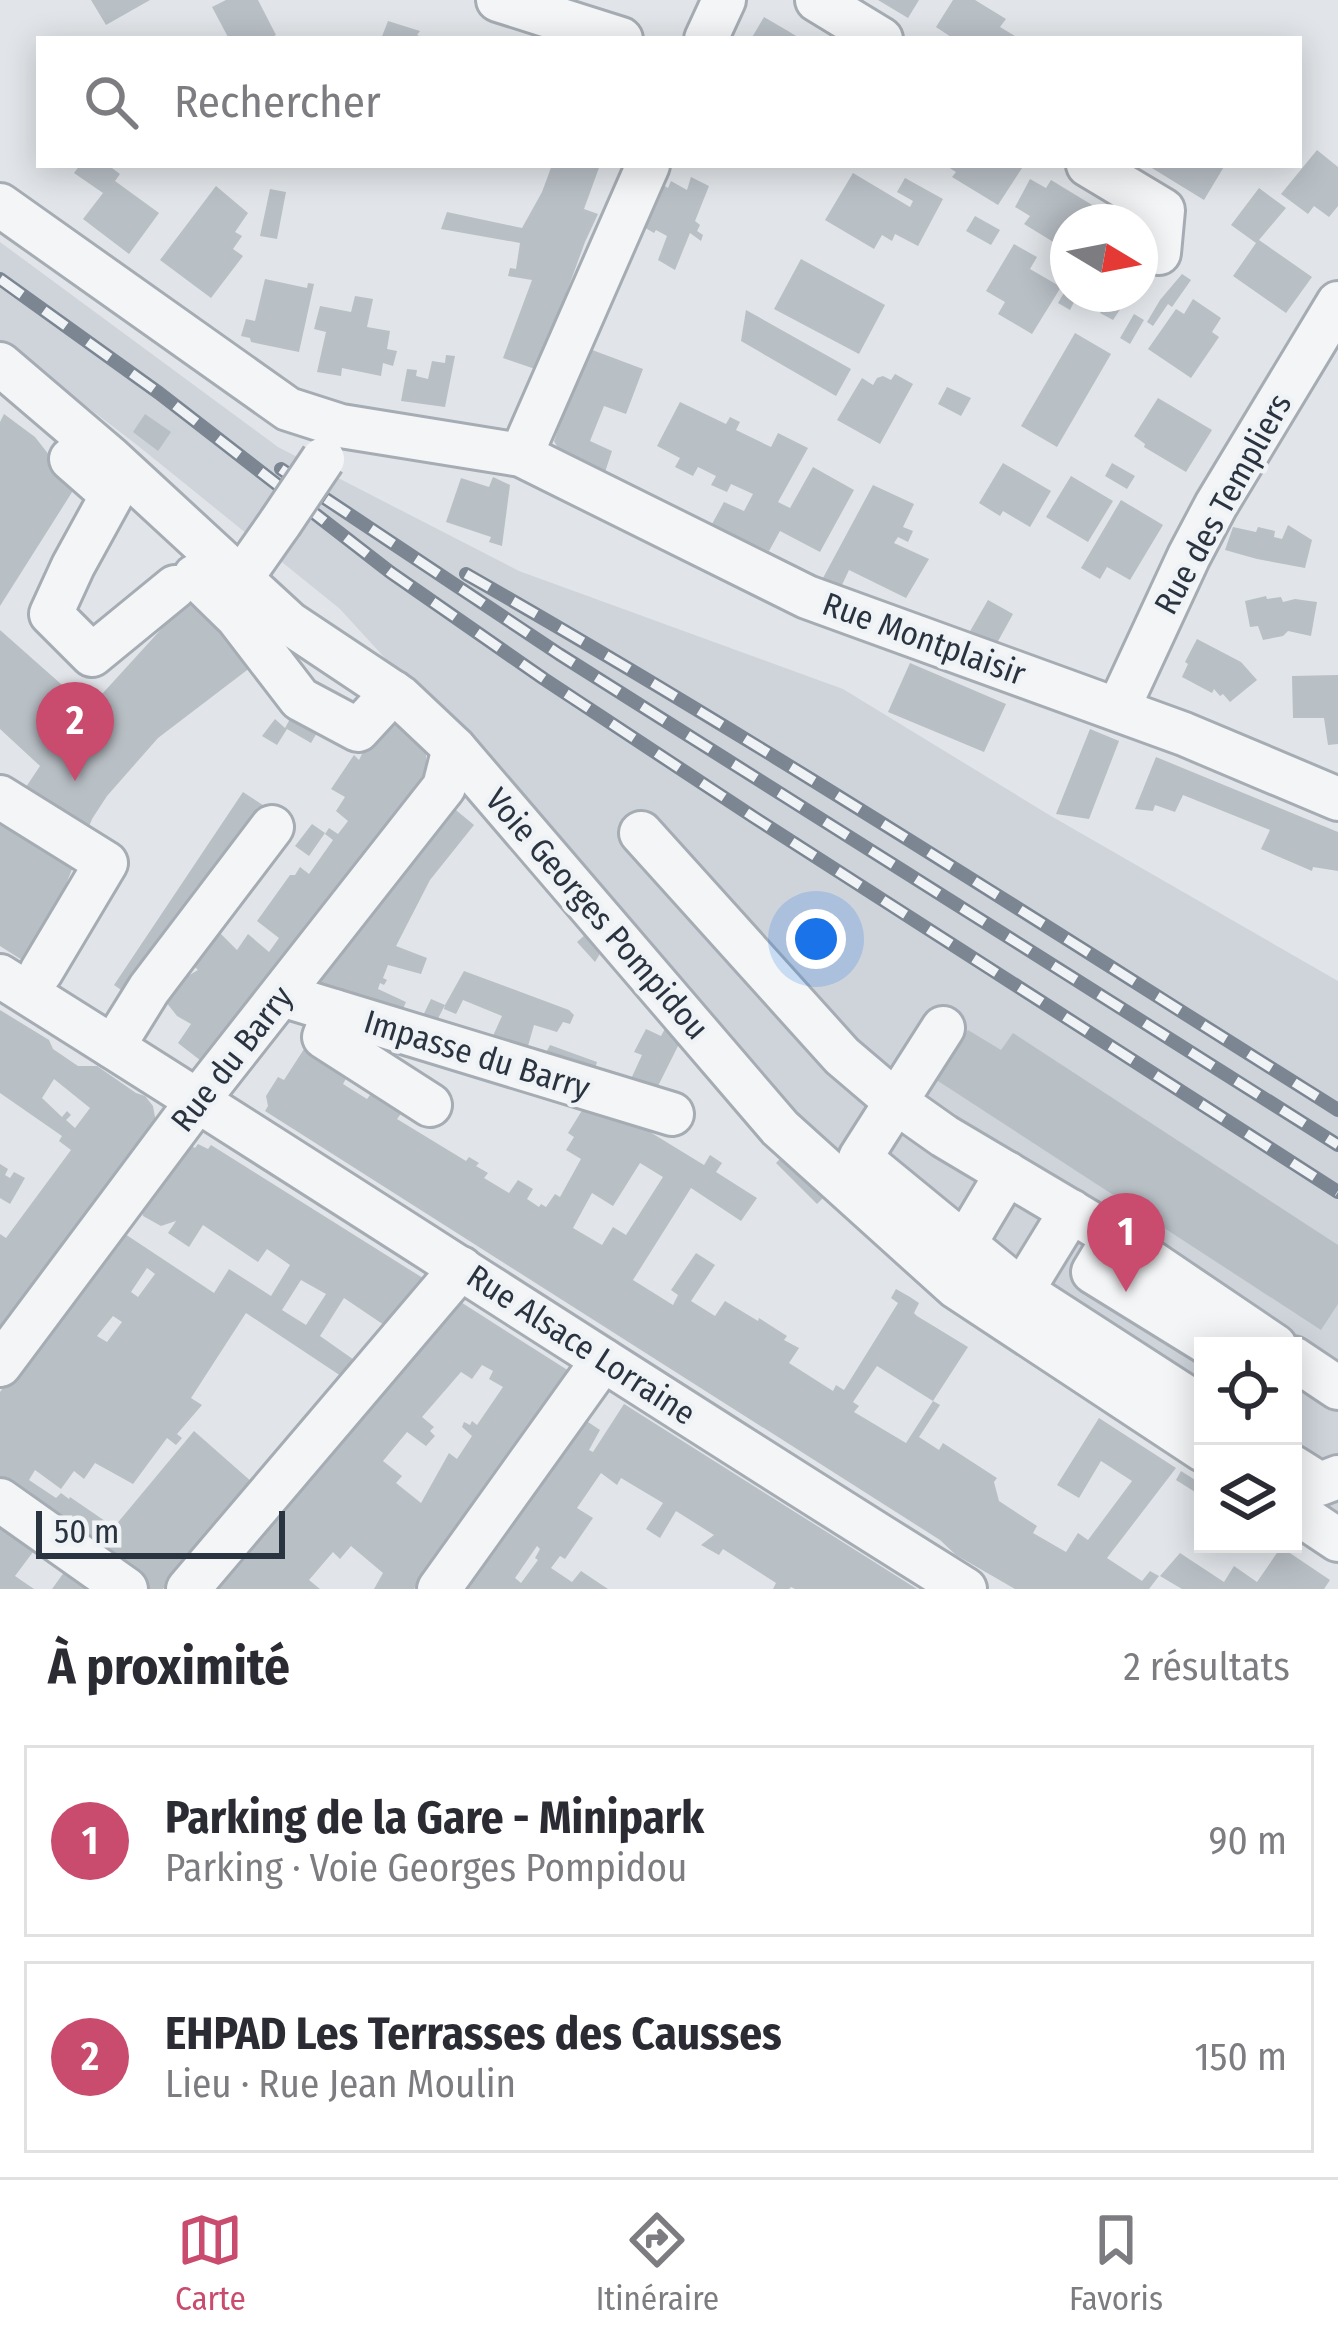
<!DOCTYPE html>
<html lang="fr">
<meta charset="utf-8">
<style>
:root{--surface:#fff;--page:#f2f2f3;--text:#2b2b33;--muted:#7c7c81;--line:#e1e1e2;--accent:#c94b6d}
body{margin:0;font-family:"Fira Sans Condensed",sans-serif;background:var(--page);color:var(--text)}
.controls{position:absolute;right:36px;bottom:36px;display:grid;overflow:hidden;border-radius:0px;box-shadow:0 6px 30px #0003}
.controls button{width:108px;height:108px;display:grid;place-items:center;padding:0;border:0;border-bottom:3px solid var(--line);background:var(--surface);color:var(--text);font:60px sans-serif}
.compass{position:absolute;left:1050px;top:204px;width:108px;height:108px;border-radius:50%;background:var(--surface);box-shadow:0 6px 30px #0003;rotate:100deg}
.scale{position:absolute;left:36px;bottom:30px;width:249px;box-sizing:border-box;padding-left:12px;border:6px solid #2a3440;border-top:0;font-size:33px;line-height:42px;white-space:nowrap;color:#2a3440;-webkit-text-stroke:9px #f0f3f6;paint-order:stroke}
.you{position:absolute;left:816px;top:939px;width:42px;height:42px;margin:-30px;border:9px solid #fff;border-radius:50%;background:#1a73e8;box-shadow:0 0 0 18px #1a73e833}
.badge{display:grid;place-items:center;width:78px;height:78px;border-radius:50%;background:var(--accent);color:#fff;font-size:39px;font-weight:700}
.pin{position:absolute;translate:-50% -99px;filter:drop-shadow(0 3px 6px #0008)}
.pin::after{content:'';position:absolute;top:63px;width:42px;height:36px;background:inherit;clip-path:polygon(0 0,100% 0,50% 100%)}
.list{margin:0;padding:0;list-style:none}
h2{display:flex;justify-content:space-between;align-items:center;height:156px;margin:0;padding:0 48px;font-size:51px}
h2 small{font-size:39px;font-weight:400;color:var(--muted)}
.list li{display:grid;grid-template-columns:78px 1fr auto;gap:36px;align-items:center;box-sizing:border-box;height:192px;margin:0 24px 24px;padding:0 24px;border:3px solid var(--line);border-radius:0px}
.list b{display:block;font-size:45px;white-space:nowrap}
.list p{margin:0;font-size:39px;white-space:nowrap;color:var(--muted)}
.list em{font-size:39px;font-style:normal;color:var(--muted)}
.icon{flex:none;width:66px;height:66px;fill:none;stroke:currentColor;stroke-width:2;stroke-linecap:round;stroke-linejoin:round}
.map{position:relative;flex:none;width:1338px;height:1589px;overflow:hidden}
.search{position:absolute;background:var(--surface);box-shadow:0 6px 30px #0003;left:36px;right:36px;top:36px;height:132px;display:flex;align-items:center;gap:30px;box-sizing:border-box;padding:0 42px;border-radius:0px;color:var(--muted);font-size:45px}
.sheet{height:588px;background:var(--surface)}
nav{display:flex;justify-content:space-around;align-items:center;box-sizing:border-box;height:168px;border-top:3px solid var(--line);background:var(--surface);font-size:33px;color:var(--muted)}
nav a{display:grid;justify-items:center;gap:6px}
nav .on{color:var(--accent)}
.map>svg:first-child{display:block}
</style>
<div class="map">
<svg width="1338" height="1589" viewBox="0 0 1338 1589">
<rect width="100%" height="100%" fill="#e1e5e9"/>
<path fill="#cfd4db" d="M0,242L278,447L519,571L843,689L1051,816L1338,981V1547L1293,1518V1346H1203V1459L951,1296L457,737L340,609L137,445L0,340Z"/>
<g fill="#b8bfc5" fill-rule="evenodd">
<path d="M91,0H150L106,25Z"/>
<path d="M226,0H258L276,35L268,39H229L212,7Z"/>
<path d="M878,0H919L908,18Z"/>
<path d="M953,0H975L1006,19L1000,27L1015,36L1013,39H954L936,27Z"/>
<path d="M764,17L788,31L801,39H751Z"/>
<path d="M388,21L420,31L417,35L427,39H381Z"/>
<path d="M1317,150L1338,167V206L1329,217L1314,206L1308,214L1281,194Z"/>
<path d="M80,165H108L120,174L115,181L159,213L129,254L83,219L103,193L74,173Z"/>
<path d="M552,165H600L584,209L598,214L585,242L538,370L503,358L532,280L508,276L510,268L516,269L520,243L441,229L447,212L522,228L542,192Z"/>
<path d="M945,165H1024L998,205L952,177L956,172Z"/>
<path d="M1147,165H1225L1204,200Z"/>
<path d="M853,173L910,207L913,201L897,192L905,178L943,199L918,246L895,234L892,241L882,235L874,249L825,220Z"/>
<path d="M691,177L709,186L695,221L700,225L697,231L703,235L701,241L690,233L675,270L658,260L667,236L656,230L654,233L635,222L653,179L668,188L671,181L687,190Z"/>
<path d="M1030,179L1046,188L1051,180L1107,214L1103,222H1068V251L1024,224L1030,216L1015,207Z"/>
<path d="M216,186L248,213L235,232L242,236L233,249L243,256L211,298L160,260Z"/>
<path d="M1259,188L1286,208L1259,240L1312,277L1286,313L1233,276L1256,243L1231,225Z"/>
<path d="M270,189L286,192L277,239L260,236Z"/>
<path d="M975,216L1000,230L991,245L966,231Z"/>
<path d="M1014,244L1037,257L1030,269L1061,287L1032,334L998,314L1005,302L986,291Z"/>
<path d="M801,259L885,305L859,354L774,309Z"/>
<path d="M1182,274L1191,280L1172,307L1168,304L1153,326L1147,322L1160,300Z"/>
<path d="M265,279L307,288L308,283L314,284L299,352L251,342L250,338L241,336L246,319L255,321Z"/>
<path d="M1068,286V294H1093L1085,308L1074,302L1070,310L1058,303Z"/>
<path d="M1112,295L1125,302L1113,320L1100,313Z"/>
<path d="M355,296L373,299L367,327L390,331L387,349L397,351L393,366L383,363L381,376L342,368L341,376L317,372L326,332L314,329L320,306L351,312Z"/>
<path d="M1193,299L1221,318L1212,332L1219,337L1191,378L1148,349L1176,309L1184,314Z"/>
<path d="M746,310L851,369L836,396L741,341Z"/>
<path d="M1134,314L1144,320L1130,344L1120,338Z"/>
<path d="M1075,333L1111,354L1057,447L1021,426Z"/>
<path d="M587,348L643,369L626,414L604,406L590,441L612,451L605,472L559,450L554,441Z"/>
<path d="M446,355L455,356L445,407L401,401L407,369L417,370L416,376L428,379L432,361L445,363Z"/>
<path d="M895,374L913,384L880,444L837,420L862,378L873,385L877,378L883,376L891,380Z"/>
<path d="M947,387L971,398L961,416L938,404Z"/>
<path d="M1158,398L1212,430L1186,472L1144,447L1145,444L1134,436Z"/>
<path d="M680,402L726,424L730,417L740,422L736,430L771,447L778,433L808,448L778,502L790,508L813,467L854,490L820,552L780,531L769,551L712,524L724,502L744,511L753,494L731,484L727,492L711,485L716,476L698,467L693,476L675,467L680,458L657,446Z"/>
<path d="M4,414L35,437L53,460L81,478L0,606V422Z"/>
<path d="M145,414L171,432L158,451L133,432Z"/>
<path d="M1003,463L1051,491L1030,527L1003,511L1000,516L979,503Z"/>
<path d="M1112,463L1135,476L1127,489L1105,476Z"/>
<path d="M1071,476L1113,501L1088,542L1046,517Z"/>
<path d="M493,477L510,485L502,546L489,542L491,537L446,522L461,478L489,487Z"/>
<path d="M873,485L914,504L903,527L913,531L908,542L898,537L894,543L929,559L906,598L849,570L841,587L823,578Z"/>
<path d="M1121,500L1163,525L1130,580L1107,567L1100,579L1081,568Z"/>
<path d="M1288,525L1312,540L1305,568L1257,559L1225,550L1233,527L1256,532L1258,527L1275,531L1274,537L1282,539Z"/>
<path d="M196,591L259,661L158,738L107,796L92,819L33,967L0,946V826L40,766L0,729V630L70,692L63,698L82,716Z"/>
<path d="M1266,596L1267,599L1281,597L1283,602L1295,599L1317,602L1311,636L1288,631L1283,636L1263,640L1258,626L1250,627L1245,601Z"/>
<path d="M988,600L1013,614L997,643L969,633Z"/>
<path d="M1197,639L1241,662L1257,680L1230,702L1223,694L1220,696L1214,689L1212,693L1182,677L1188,664L1185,662Z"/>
<path d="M910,663L1006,704L984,752L888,712Z"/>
<path d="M1338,675V744L1328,745L1324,718H1293L1292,676Z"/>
<path d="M296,708L322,724L311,743L287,729L277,745L262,736L275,719L285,728Z"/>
<path d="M384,710L426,749L427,776L336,904L328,898L327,904L205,1064L178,1043L191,1024L177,1016L159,993L198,970L186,958L219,932L237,950L248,934L269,952L279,938L257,921L290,875H295L300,867L309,874L333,840L325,834L329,828L338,834L348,821L336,811L345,797L331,789L354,755L359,760Z"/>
<path d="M1090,729L1119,741L1089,819L1056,814Z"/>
<path d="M1156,757L1338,832V871L1313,867L1312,871L1261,849L1270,830L1183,795L1175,812L1155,805L1153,811L1135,809Z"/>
<path d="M243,792L269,809L124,992L114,985Z"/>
<path d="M451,806L474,825L430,880L396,946L427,958L421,974L388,965L383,978L387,980L384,985L380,983L378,989L406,1002L397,1022L306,991Z"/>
<path d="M312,824L325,833L309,856L295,846Z"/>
<path d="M586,934L601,952L595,962L577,942Z"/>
<path d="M464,971L569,1010L574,1015L570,1024L563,1022L557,1032L534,1025L526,1053L487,1049L502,1016L463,1000L456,1014L444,1009L445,1005L431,1032L417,1028L431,999L445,1005Z"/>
<path d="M0,1010L49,1040L53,1049L78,1066H97L136,1093L145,1096L153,1106L157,1128L0,1339V1234L6,1238L71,1150L59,1141L62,1136L0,1093ZM54,1079L90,1108L75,1128L66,1120L71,1115L67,1111L62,1117L42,1098Z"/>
<path d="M667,1025L680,1042L651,1100L625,1092L642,1055L634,1052L646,1029L661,1036Z"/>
<path d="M968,1030L1001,1050L1013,1033L1338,1245V1304L1321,1330L935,1079Z"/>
<path d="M550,1045L597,1062L594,1072L540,1064Z"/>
<path d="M304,1049L348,1075L343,1084L367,1099L373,1091L403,1111L397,1119L466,1161L469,1157L479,1163L476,1166L488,1173L484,1178L509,1193L518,1180L533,1189L527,1199L539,1207L541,1204L546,1207L555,1194L560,1197L581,1159L566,1150L574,1137L568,1133L591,1096L704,1165L710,1155L722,1163L716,1172L757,1198L741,1221L691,1188L633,1280L673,1305L678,1295L671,1290L696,1253L715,1265L691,1301L715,1316L725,1301L758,1321L759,1318L787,1336L784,1340L799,1348L789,1363L833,1391L836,1385L844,1390L898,1303L891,1298L896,1289L910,1297L919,1303L914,1313L917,1316L968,1347L933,1401L940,1405L919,1437L939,1450L943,1443L997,1478L994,1482L999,1501L1037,1526L1033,1533L1066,1552L1078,1533L1088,1540L1132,1481L1101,1461L1079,1498L1057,1485L1099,1418L1176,1468L1107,1558L1142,1581L1150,1571L1159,1576L1149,1589H1015L956,1555L940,1540L265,1111L268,1106L266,1096L278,1077L284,1080ZM640,1163L663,1177L626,1235L613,1227L602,1245L573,1228L592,1193L613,1206ZM877,1366L933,1401L906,1443L854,1412L859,1406L853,1402Z"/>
<path d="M198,1144L208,1149L211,1145L426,1280L387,1327L344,1298L320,1336L357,1362L344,1378L246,1313L191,1398L202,1405L177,1434L182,1438L176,1445L167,1438L133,1484L95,1463L84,1479L74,1471L61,1489L35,1470L29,1480L56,1498L61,1493L69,1499L70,1497L105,1521L82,1552L0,1492V1392L119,1230L214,1293L229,1269L271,1296L290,1265L267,1249L258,1262L203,1225L189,1247L168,1233L176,1221L161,1226L143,1216L140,1202L181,1152L185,1154L190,1145L195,1148ZM147,1268L155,1274L138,1297L131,1292ZM301,1280L326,1294L306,1325L282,1310ZM113,1316L122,1322L107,1342L97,1336Z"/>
<path d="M787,1152L828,1193L817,1204L776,1163Z"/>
<path d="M0,1164L8,1169L5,1175L10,1178L14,1172L25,1178L10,1204L0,1198Z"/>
<path d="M456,1299L569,1371L414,1589H374L383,1573L351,1546L340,1559L333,1552L309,1580L320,1589H208ZM482,1365L493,1371L489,1379L503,1387L477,1425L472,1421L470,1425L464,1422L462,1427L472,1436L457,1459L449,1453L421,1503L396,1483L402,1476L383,1461L407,1432L426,1446L435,1436L430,1431L434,1427L422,1417L461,1372L472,1379Z"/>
<path d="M624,1404L917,1589H795L791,1587L789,1589H773L776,1583L723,1549L719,1555L701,1545L714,1535L676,1511L660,1538L646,1529L663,1503L621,1478L617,1485L601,1473L577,1508L593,1518L565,1559L560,1556L551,1568L572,1582L581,1571L608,1589H457L579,1416L600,1430L589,1450L593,1452ZM537,1546L540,1549L535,1558L538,1560L521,1583L515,1578Z"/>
<path d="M194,1431L253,1483L163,1589H149L95,1550Z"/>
<path d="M1181,1471L1203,1485V1497L1176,1480Z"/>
<path d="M0,1510L42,1540L15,1576L34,1589H0Z"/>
<path d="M1281,1547L1330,1580L1324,1589H1182L1160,1576L1180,1553L1224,1582L1234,1566L1257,1582Z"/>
<path d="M65,1571L89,1589H52Z"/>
</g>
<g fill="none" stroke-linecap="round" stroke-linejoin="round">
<g stroke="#a6acb3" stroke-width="48">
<g id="minor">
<path d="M498,0L621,39"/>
<path d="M817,0L881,39"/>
<path d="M706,39L724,0"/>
<path d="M1088,165L1163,210L1159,253"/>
<path d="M0,205L288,409L341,426L521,455L807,597L1184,734L1338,799"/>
<path d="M0,364L109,457L289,623L400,697L454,748L780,1128L956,1287L1203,1450"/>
<path d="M521,455L648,165"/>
<path d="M71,459L112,495L73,566L51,614L92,655L175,587"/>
<path d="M195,576L237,617L300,699L358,730L393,692"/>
<path d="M240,580L280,523"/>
<path d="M1118,709L1189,556L1216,505L1338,303"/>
<path d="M0,797L106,863L41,972"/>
<path d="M641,833L842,1056L896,1102L944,1136L1114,1237"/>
<path d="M0,976C323,1178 641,1387 965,1589"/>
<path d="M282,995L672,1114"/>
<path d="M334,1011L324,1037L430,1105"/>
<path d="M943,1028L860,1158L1022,1291L1203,1408"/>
<path d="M113,1047L149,989L272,827"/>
<path d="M964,1245L1007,1173"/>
<path d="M1022,1291L1071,1211"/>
<path d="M1245,1326L1211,1345L1093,1272L1114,1237L1275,1346"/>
<path d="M1293,1358L1338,1388"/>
<path d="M0,1365L198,1100L444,787L454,748"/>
<path d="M1293,1467L1320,1484L1338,1477"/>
<path d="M0,1500L126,1589"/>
<path d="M1293,1510L1338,1540"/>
<path d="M188,1589L461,1268"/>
<path d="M439,1589L603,1360"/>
</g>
</g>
<use href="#minor" stroke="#f3f5f7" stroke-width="42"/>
<g stroke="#7b8692" stroke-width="14">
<g id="rail">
<path d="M0,279L159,393L390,572L544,679L755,818L1338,1192"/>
<path d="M281,469L559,654L1338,1145"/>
<path d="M466,574C763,743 1049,929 1338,1110"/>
</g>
</g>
<use href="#rail" stroke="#f0f3f6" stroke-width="9" stroke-dasharray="27" stroke-linecap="butt"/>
<g stroke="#a6acb3" stroke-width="48" stroke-linecap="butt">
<path id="minor-bridge" d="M280,523L323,459"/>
</g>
<use href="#minor-bridge" stroke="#f3f5f7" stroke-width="42"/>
</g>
<g text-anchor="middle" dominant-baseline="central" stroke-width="9" stroke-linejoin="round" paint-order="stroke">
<g font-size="33" fill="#2a3440" stroke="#f0f3f6">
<text transform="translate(1223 504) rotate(-61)">Rue des Templiers</text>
<text transform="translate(924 639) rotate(20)">Rue Montplaisir</text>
<text transform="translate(597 914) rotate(49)">Voie Georges Pompidou</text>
<text transform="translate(477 1055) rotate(17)">Impasse du Barry</text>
<text transform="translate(232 1059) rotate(-52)">Rue du Barry</text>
<text transform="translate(581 1345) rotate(33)">Rue Alsace Lorraine</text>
</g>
</g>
</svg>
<div class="controls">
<button><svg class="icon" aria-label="locate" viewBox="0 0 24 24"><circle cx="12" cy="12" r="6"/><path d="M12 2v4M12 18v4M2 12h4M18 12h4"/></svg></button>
<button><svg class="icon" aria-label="layers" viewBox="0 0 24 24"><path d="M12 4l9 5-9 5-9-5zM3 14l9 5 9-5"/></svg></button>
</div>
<svg class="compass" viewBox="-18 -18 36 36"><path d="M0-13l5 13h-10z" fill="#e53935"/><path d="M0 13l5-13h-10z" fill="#7c7c81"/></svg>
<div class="scale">50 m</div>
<div class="you"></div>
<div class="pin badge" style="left:1126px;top:1292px">1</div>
<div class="pin badge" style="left:75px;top:781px">2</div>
<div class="search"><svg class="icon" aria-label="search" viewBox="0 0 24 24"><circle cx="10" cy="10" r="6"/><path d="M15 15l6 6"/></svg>Rechercher</div>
</div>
<section class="sheet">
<h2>À proximité<small>2 résultats</small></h2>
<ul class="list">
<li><span class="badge">1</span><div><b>Parking de la Gare - Minipark</b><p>Parking · Voie Georges Pompidou</p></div><em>90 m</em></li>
<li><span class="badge">2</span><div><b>EHPAD Les Terrasses des Causses</b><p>Lieu · Rue Jean Moulin</p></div><em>150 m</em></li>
</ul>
</section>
<nav>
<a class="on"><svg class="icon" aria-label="map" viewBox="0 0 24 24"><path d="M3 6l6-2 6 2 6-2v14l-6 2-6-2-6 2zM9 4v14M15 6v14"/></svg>Carte</a>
<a><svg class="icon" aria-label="directions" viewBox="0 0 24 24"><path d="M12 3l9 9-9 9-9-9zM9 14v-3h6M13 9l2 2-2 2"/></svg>Itinéraire</a>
<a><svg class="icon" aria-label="saved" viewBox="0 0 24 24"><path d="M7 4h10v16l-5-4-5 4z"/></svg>Favoris</a>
</nav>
